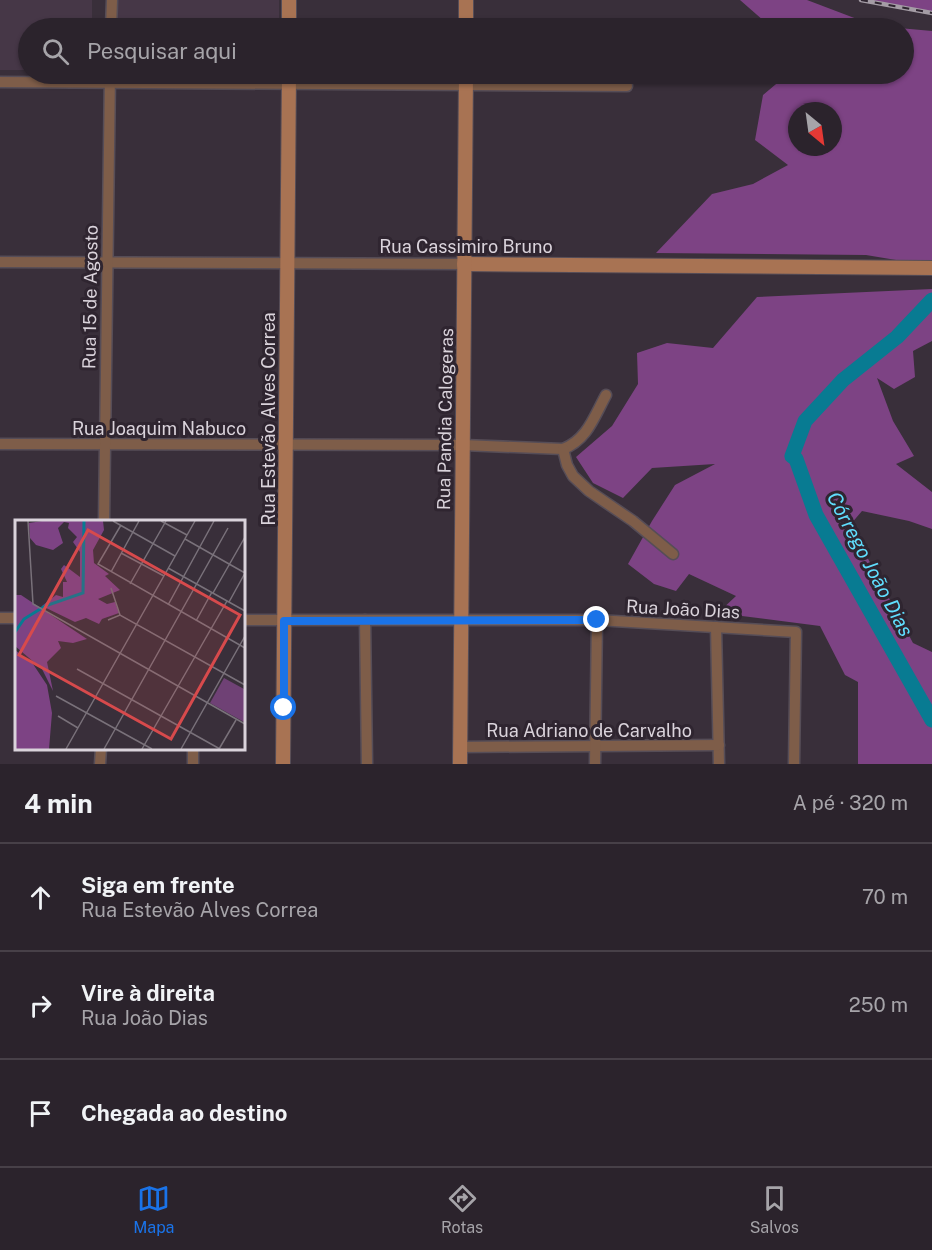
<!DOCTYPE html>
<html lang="pt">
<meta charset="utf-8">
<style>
:root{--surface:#2b232c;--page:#332b34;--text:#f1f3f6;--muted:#a6a4a9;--line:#474048;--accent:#1a73e8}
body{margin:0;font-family:"Public Sans",sans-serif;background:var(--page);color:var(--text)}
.compass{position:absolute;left:788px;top:102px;width:54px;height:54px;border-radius:50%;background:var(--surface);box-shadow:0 2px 4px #0004;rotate:151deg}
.stop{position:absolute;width:18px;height:18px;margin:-14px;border:4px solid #1a73e8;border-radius:50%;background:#fff}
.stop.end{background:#1a73e8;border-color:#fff;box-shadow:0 2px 6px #0008}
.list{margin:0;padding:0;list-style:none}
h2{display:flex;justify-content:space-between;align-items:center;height:78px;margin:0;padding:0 24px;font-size:26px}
h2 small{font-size:20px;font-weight:400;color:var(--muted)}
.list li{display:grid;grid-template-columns:39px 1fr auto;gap:18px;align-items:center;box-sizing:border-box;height:108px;padding:0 24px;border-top:2px solid var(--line)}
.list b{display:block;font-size:22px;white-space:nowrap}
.list p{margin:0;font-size:20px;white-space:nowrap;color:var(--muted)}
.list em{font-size:20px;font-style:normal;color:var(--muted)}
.icon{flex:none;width:33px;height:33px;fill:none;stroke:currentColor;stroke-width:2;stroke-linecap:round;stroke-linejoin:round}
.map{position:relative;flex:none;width:932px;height:764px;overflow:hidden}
.search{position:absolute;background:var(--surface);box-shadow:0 2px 4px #0004;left:18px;right:18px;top:18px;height:66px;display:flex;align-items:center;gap:15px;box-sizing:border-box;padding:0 21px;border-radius:33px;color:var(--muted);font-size:22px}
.sheet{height:402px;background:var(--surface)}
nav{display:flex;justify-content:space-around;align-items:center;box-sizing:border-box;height:84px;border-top:2px solid var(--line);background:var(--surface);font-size:16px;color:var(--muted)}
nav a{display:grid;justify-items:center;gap:3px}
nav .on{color:var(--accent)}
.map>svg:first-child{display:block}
</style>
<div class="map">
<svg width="932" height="764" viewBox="0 0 932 764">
<rect width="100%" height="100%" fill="#392f3a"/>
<g fill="#463747">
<path d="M0,0H92V28H28V70H0Z"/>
<path d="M118,0H279V28H117Z"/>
<path d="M116,74H278V77L116,75Z"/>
</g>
<g fill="#7d4384" fill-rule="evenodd">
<path d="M740,0H807L857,19L899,28L932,31V266L866,255L656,253L712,194L753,184L788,165L755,140L763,95L788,74H904V28H772ZM797,111H833V147H797Z"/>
<path d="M861,0H932V13H930Z"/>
<path d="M932,289V341L913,351L915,377L894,389L877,378L893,421L914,456L896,464L932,492V529L909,521L862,511L850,525L913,643L932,652V764H858V682L845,675L820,626L718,613L736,596L689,574L676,591L654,584L628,564L652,521L675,485L715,464L652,468L623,498L593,483L576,457L612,426L638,384L637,353L667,343L713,348L757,297Z"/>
</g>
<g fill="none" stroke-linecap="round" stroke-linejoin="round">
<path stroke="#087b92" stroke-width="15" d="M932,300L897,337L843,380L805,421L792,456L796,459L816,515L932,720"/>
<g stroke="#564d57" stroke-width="13">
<g id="street">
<path d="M111,28L112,0"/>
<path d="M0,82L627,86"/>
<path d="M0,262L464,264"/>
<path d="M0,444L463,445L563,449C587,440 594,417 606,395"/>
<path d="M563,449L567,465L573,476L589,491L633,521L673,554"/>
<path d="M104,521L110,74"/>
<path d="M0,618H16"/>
<path d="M243,620H597L796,632L794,764"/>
<path d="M365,620L367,764"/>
<path d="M716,627L719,764"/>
<path d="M460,747L719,745"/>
<path d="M193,748V764"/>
<path d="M100,764L101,748"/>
<path d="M595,764L597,620"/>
</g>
</g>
<g stroke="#564d57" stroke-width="16">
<g id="secondary">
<path d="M289,28V0"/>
<path d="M466,28V0"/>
<path d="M464,264L932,268"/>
<path d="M283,764L289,74"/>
<path d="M460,764L466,74"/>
</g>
</g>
<use href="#street" stroke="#7e5d49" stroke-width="10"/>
<use href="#secondary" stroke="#a87353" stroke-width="14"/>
<g stroke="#a49ca5" stroke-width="4.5">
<path id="rail" d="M861,0L932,13"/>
</g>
<use href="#rail" stroke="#2f2530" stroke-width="2" stroke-dasharray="7" stroke-linecap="butt"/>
</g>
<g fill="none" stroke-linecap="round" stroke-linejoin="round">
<path stroke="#1a73e8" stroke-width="8" d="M284,708V621L597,620"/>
</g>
<g text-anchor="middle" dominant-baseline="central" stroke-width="6" stroke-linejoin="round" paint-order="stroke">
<g font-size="18" fill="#dad3db" stroke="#2f2530">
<text x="466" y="246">Rua Cassimiro Bruno</text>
<text transform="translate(90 297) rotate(-89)">Rua 15 de Agosto</text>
<text transform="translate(268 419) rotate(-90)">Rua Estevão Alves Correa</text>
<text transform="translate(445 419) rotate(-89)">Rua Pandia Calogeras</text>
<text x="159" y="428">Rua Joaquim Nabuco</text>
<text transform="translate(683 609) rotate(3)">Rua João Dias</text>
<text x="589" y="730">Rua Adriano de Carvalho</text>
</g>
<g font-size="20" font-style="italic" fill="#60defe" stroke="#2f2530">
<text transform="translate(870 564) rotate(62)">Córrego João Dias</text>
</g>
</g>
<g transform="translate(15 520)">
<rect width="230" height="230" fill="#392f3a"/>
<path d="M209,158L229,169V202L195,183Z" fill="#6f4175"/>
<path d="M27,1H88L89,10L78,30L79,43L94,54L90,56L105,70L83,79L92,84L100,82L104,93L87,99L84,104L71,98L60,102L27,86L41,75L48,77V62H52L46,49L49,45L65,57V32L58,22L62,17L53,8L54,3L49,2L43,8L48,23L38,30L21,25L15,18L14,3ZM0,75H6L72,119L58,123L43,121L46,128L32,142L38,171L27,149L0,126ZM0,130L18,144L32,165L37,193L34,229H0Z" fill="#7d4384"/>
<path fill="none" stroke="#087b92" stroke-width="3" d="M0,112L9,99L30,86L68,73L69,1"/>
<path fill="none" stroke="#79717a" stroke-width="1.5" d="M13,1L18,84L230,204M98,1L160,36M146,1L172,15M106,5L83,44L230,128M170,19L230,53M106,33L149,56M153,48L230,91M96,52L124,1M115,64L151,1M96,68L105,95M198,73L230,17M214,82L230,53M153,85L199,1M93,100L105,95L230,165M181,101L197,72M62,149L205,229M41,176L137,229M43,196L63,208M51,229L180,1M89,229L213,8M127,229L212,81M166,229L230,116M204,229L221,200"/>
<path fill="#d74a4c" fill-opacity="0.15" stroke="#d74a4c" stroke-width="3" d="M73,10L225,95L156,219L4,135Z"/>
<rect width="230" height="230" fill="none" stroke="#dad3db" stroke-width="3"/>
</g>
</svg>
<svg class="compass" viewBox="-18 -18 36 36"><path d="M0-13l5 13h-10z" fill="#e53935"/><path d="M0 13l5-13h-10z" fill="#a6a4a9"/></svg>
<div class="stop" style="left:284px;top:708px"></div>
<div class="stop end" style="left:597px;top:620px"></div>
<div class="search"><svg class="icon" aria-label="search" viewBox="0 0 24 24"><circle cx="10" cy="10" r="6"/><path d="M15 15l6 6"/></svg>Pesquisar aqui</div>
</div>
<section class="sheet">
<h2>4 min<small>A pé · 320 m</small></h2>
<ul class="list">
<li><svg class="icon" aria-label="ahead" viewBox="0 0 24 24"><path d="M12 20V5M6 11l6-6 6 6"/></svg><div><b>Siga em frente</b><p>Rua Estevão Alves Correa</p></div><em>70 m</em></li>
<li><svg class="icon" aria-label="right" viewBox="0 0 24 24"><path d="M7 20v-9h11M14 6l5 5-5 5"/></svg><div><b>Vire à direita</b><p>Rua João Dias</p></div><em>250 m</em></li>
<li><svg class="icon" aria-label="arrive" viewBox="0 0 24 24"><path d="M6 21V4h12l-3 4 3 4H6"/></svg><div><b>Chegada ao destino</b></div></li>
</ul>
</section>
<nav>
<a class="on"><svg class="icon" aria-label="map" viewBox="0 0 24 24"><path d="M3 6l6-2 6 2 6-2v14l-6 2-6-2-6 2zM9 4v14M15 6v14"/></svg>Mapa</a>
<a><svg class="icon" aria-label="directions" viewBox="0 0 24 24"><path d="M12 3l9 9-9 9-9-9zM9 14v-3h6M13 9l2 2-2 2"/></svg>Rotas</a>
<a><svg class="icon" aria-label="saved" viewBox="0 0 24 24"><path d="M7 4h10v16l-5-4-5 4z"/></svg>Salvos</a>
</nav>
